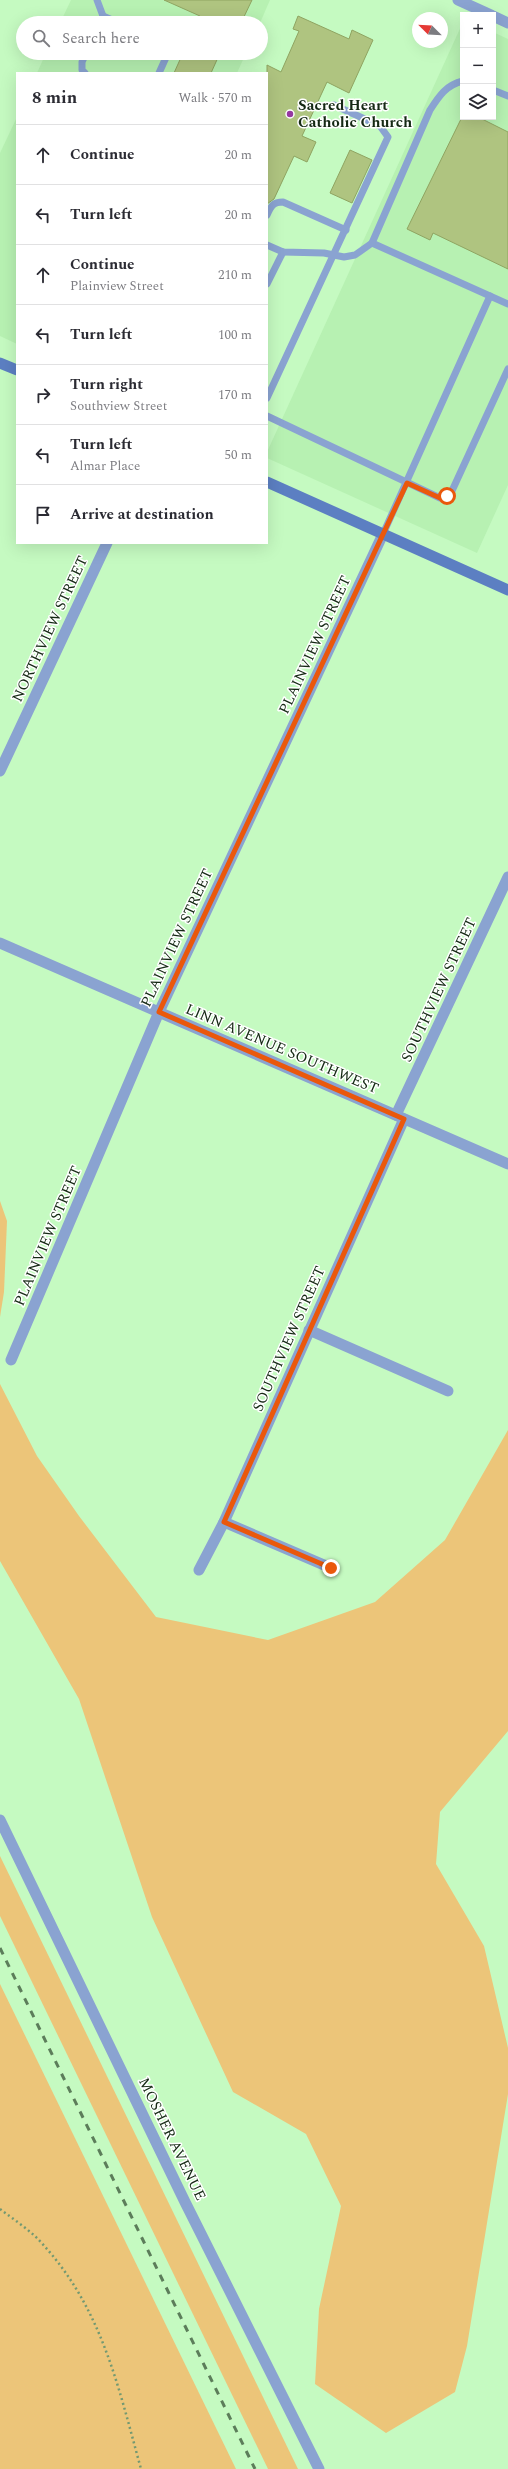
<!DOCTYPE html>
<meta charset="utf-8">
<style>
:root{--surface:#fff;--page:#f2f2f3;--text:#2b2b33;--muted:#7c7c81;--line:#e1e1e2}
body{margin:0;font-family:Spectral,serif;background:var(--page);color:var(--text)}
.controls{position:absolute;right:12px;top:12px;display:grid;overflow:hidden;border-radius:0px;box-shadow:0 4px 16px #0002}
.controls button{width:36px;height:36px;display:grid;place-items:center;padding:0;border:0;border-bottom:1px solid var(--line);background:var(--surface);color:var(--text);font:20px sans-serif}
.compass{position:absolute;left:412px;top:12px;width:36px;height:36px;border-radius:50%;background:var(--surface);box-shadow:0 4px 16px #0002;rotate:294deg}
.stop{position:absolute;width:12px;height:12px;margin:-9px;border:3px solid #ea580c;border-radius:50%;background:#fff}
.stop.end{background:#ea580c;border-color:#fff;box-shadow:0 1px 4px #0008}
.list{margin:0;padding:0;list-style:none}
h2{display:flex;justify-content:space-between;align-items:center;height:52px;margin:0;padding:0 16px;font-size:17px}
h2 small{font-size:13px;font-weight:400;color:var(--muted)}
.list li{display:grid;grid-template-columns:26px 1fr auto;gap:12px;align-items:center;box-sizing:border-box;height:60px;padding:0 16px;border-top:1px solid var(--line)}
.list b{display:block;font-size:15px;white-space:nowrap}
.list p{margin:0;font-size:13px;white-space:nowrap;color:var(--muted)}
.list em{font-size:13px;font-style:normal;color:var(--muted)}
.icon{flex:none;width:22px;height:22px;fill:none;stroke:currentColor;stroke-width:2;stroke-linecap:round;stroke-linejoin:round}
.map{position:relative;flex:none;width:508px;height:2469px;overflow:hidden}
.search{position:absolute;background:var(--surface);box-shadow:0 4px 16px #0002;left:16px;top:16px;width:252px;height:44px;display:flex;align-items:center;gap:10px;box-sizing:border-box;padding:0 14px;border-radius:22px;color:var(--muted);font-size:15px}
.panel{position:absolute;background:var(--surface);box-shadow:0 4px 16px #0002;left:16px;top:72px;width:252px;height:472px;border-radius:0px}
.map>svg:first-child{display:block}
</style>
<div class="map">
<svg width="508" height="2469" viewBox="0 0 508 2469">
<rect width="100%" height="100%" fill="#c5fac1"/>
<g fill="#b7f1b2">
<path d="M71,0H270L260,23H60Z"/>
<path d="M463,22V117H493V32L508,39V485L477,553L267,458V452Z"/>
<path d="M46,53H246L237,73H37Z"/>
<path d="M17,117V344L0,336V153Z"/>
</g>
<g fill="#ecc579">
<path d="M0,1201L7,1221L4,1292L0,1317Z"/>
<path d="M0,1384L37,1456L79,1516L156,1617L268,1640L375,1602L445,1540L508,1430V1731L440,1812L436,1864L484,1946L508,2048V2094L467,2346L455,2392L386,2433L315,2384L319,2309L341,2206L306,2134L233,2092L152,1917L79,1699L0,1561Z"/>
<path d="M0,1856L298,2469H268L0,1916Z"/>
<path d="M0,1984L236,2469H0Z"/>
</g>
<g fill="#afc480" stroke="#8fa461">
<path d="M164,0H252L241,23H197L200,16Z"/>
<path d="M298,16L349,39L352,30L373,40L349,93L327,82L302,136L316,142L307,162L294,156L274,199L267,204V65L281,72L299,31L293,29Z"/>
<path d="M183,53H220L211,73H174Z"/>
<path d="M462,117H478L508,132V269L433,233L430,240L407,229Z"/>
<path d="M350,150L372,160L352,203L330,193Z"/>
</g>
<g fill="none" stroke-linecap="round" stroke-linejoin="round">
<path stroke="#739971" stroke-width="2.5" stroke-dasharray="2 3" stroke-linecap="butt" d="M0,2209C12,2218 25,2227 36,2237C101,2304 117,2382 141,2469"/>
<g stroke="#8aa3d1" stroke-width="7">
<path d="M97,0L103,16L99,23"/>
<path d="M103,16L119,23"/>
<path d="M85,73L82,70V62L86,53"/>
<path d="M159,73L168,53"/>
<path d="M463,81C446,85 439,96 430,110L372,243L508,304"/>
<path d="M493,90L508,96"/>
<path d="M267,215C271,206 273,202 283,202L346,230"/>
<path d="M267,245L283,252L324,253L344,257L355,255L372,243"/>
<path d="M267,284L283,252"/>
<path d="M267,398L388,137L380,126L334,105"/>
<path d="M267,416L440,498L451,493L508,369"/>
<path d="M383,534L490,296"/>
</g>
<g stroke="#8aa3d1" stroke-width="11">
<path d="M0,771L107,543"/>
<path d="M0,943L508,1164"/>
<path d="M396,1115L508,877"/>
<path d="M309,1330L448,1391"/>
<path d="M11,1360L159,1012L383,534"/>
<path d="M224,1522L331,1568"/>
<path d="M199,1570L224,1522L404,1119"/>
</g>
<g stroke="#8aa3d1" stroke-width="11">
<path d="M458,0L491,15"/>
<path d="M493,16L508,23"/>
<path d="M0,1820L185,2202L319,2469"/>
</g>
<g stroke="#5c7fc2" stroke-width="11">
<path d="M0,363L17,370"/>
<path d="M267,482L508,590"/>
</g>
<path stroke="#5c7d5a" stroke-width="3" stroke-dasharray="7 7" stroke-linecap="butt" d="M0,1948L255,2469"/>
</g>
<g fill="none" stroke-linecap="round" stroke-linejoin="round">
<path stroke="#ea580c" stroke-width="5" d="M331,1568L224,1522L404,1119L159,1012L407,483L440,498L447,496"/>
</g>
<circle fill="#9538a1" stroke="#fff" stroke-width="1.5" cx="290" cy="114" r="4"/>
<g text-anchor="middle" dominant-baseline="central" stroke-width="3" stroke-linejoin="round" paint-order="stroke">
<g font-size="15" font-weight="bold" fill="#152914" stroke="#fff" text-anchor="start">
<text x="298" y="105">Sacred Heart<tspan x="298" dy="17">Catholic Church</tspan></text>
</g>
<g font-size="15" fill="#152914" stroke="#fff">
<text transform="translate(50 629) rotate(-65)">NORTHVIEW STREET</text>
<text transform="translate(315 645) rotate(-65)">PLAINVIEW STREET</text>
<text transform="translate(177 938) rotate(-65)">PLAINVIEW STREET</text>
<text transform="translate(439 990) rotate(-65)">SOUTHVIEW STREET</text>
<text transform="translate(282 1049) rotate(23)">LINN AVENUE SOUTHWEST</text>
<text transform="translate(48 1236) rotate(-67)">PLAINVIEW STREET</text>
<text transform="translate(289 1339) rotate(-66)">SOUTHVIEW STREET</text>
<text transform="translate(172 2139) rotate(64)">MOSHER AVENUE</text>
</g>
</g>
</svg>
<div class="controls">
<button>+</button>
<button>−</button>
<button><svg class="icon" aria-label="layers" viewBox="0 0 24 24"><path d="M12 4l9 5-9 5-9-5zM3 14l9 5 9-5"/></svg></button>
</div>
<svg class="compass" viewBox="-18 -18 36 36"><path d="M0-13l5 13h-10z" fill="#e53935"/><path d="M0 13l5-13h-10z" fill="#7c7c81"/></svg>
<div class="stop" style="left:447px;top:496px"></div>
<div class="stop end" style="left:331px;top:1568px"></div>
<div class="search"><svg class="icon" aria-label="search" viewBox="0 0 24 24"><circle cx="10" cy="10" r="6"/><path d="M15 15l6 6"/></svg>Search here</div>
<section class="panel">
<h2>8 min<small>Walk · 570 m</small></h2>
<ul class="list">
<li><svg class="icon" aria-label="ahead" viewBox="0 0 24 24"><path d="M12 20V5M6 11l6-6 6 6"/></svg><div><b>Continue</b></div><em>20 m</em></li>
<li><svg class="icon" aria-label="left" viewBox="0 0 24 24"><path d="M17 20v-9H6M10 6l-5 5 5 5"/></svg><div><b>Turn left</b></div><em>20 m</em></li>
<li><svg class="icon" aria-label="ahead" viewBox="0 0 24 24"><path d="M12 20V5M6 11l6-6 6 6"/></svg><div><b>Continue</b><p>Plainview Street</p></div><em>210 m</em></li>
<li><svg class="icon" aria-label="left" viewBox="0 0 24 24"><path d="M17 20v-9H6M10 6l-5 5 5 5"/></svg><div><b>Turn left</b></div><em>100 m</em></li>
<li><svg class="icon" aria-label="right" viewBox="0 0 24 24"><path d="M7 20v-9h11M14 6l5 5-5 5"/></svg><div><b>Turn right</b><p>Southview Street</p></div><em>170 m</em></li>
<li><svg class="icon" aria-label="left" viewBox="0 0 24 24"><path d="M17 20v-9H6M10 6l-5 5 5 5"/></svg><div><b>Turn left</b><p>Almar Place</p></div><em>50 m</em></li>
<li><svg class="icon" aria-label="arrive" viewBox="0 0 24 24"><path d="M6 21V4h12l-3 4 3 4H6"/></svg><div><b>Arrive at destination</b></div></li>
</ul>
</section>
</div>
